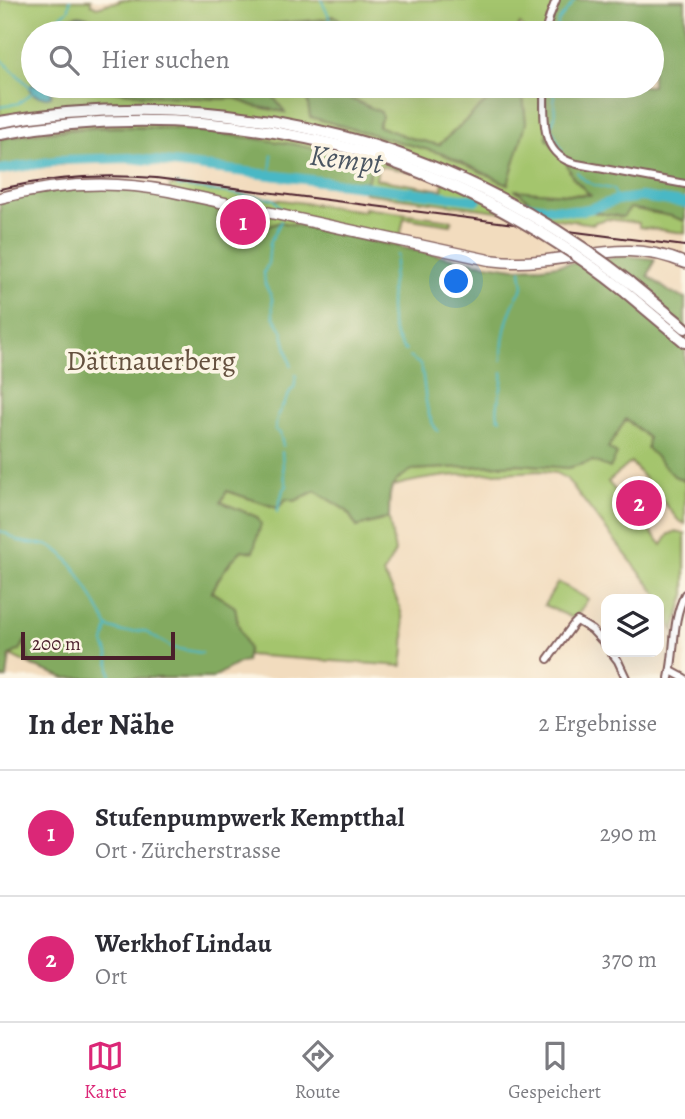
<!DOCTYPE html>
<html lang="de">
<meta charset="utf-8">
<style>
:root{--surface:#fff;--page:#f7f7f7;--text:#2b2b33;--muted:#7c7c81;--line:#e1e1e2;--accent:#db2777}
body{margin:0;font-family:Alegreya,serif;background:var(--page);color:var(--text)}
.controls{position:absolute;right:21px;bottom:21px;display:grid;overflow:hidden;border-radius:14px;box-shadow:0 7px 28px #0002}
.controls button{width:63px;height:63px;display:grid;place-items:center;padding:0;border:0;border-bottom:2px solid var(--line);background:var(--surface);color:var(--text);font:35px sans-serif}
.scale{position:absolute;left:21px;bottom:18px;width:154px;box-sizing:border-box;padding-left:7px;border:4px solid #4a1f2b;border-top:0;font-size:19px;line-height:24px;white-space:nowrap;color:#4a1f2b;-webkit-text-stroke:5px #fcf5e5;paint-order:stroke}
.you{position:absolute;left:457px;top:282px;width:24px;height:24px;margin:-18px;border:5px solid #fff;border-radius:50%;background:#1a73e8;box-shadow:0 0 0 10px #1a73e833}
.badge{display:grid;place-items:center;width:46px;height:46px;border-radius:50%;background:var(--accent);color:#fff;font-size:23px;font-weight:700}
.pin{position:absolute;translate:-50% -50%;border:4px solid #fff;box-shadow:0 2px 7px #0006}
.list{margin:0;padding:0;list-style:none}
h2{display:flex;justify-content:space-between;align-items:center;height:91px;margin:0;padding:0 28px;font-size:30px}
h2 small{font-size:23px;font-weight:400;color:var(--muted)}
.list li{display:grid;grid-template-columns:46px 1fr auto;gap:21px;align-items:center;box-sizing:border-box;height:126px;padding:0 28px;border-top:2px solid var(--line)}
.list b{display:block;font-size:26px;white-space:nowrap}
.list p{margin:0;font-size:23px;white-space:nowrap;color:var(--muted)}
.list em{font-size:23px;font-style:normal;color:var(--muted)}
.icon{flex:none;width:38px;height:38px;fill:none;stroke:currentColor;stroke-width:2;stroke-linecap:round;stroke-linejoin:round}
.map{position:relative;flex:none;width:685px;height:678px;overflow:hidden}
.search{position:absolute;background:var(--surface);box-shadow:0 7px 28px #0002;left:21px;right:21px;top:21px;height:77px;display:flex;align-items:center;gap:18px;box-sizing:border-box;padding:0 24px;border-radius:38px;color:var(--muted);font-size:26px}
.sheet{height:343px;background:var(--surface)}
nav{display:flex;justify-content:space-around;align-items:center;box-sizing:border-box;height:98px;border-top:2px solid var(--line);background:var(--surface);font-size:19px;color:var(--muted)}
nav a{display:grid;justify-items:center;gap:4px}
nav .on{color:var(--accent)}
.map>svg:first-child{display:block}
</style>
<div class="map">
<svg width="685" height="678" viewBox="0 0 685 678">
<rect width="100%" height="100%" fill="#fcf5e5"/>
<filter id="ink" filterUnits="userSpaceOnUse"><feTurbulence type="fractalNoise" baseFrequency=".0143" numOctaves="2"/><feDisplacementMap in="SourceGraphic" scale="14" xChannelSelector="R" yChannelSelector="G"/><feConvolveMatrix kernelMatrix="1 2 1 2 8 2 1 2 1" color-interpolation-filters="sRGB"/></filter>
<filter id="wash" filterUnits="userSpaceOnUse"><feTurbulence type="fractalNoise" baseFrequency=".00686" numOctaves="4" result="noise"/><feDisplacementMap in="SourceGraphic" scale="28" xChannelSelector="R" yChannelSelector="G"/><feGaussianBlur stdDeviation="1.57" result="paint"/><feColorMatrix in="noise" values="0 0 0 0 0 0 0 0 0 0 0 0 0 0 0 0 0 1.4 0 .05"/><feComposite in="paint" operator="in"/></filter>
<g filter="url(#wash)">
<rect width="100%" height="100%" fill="#f2dcbe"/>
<g fill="#a4c56d" stroke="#77724c" stroke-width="2" fill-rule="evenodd">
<path d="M0,0H91V4L97,7L110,3L119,2V0H556L545,33H527L526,30L520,24L514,33H344V28L339,19L328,17L326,19L238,29L230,33H110L108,25C90,18 82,14 62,19L55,33H33V85L29,88L34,94L44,96H51L52,92L42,86H80L145,95L221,99L235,98L254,106L284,112L265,86H313L315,90L311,117L443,154L507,184L526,123L523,96L506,86H544L570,173L573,178L590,195L517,191L531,202L622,217L630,208L671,216L685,221V233L639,227V223L606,219L595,222L594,224L364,193L370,171V161C272,140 176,121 74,128C49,130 24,135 0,139ZM378,166L444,177L442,190L376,179Z"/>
<path d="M345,86H503L439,145L410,138L377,126L344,96Z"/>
<path d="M170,185L364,211V208L452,220L451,225L404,218L398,247L280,222L250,234L218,226V207L169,191Z"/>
<path d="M626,419L648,438L674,476L685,481V524L678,520L631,462L608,482L662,545L669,534L676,532L685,534V594L674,631L671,627L669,610L566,478L556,473L541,471C492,474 438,472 390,487L398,478L412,470L518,464L568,468L593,461L608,448Z"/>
<path d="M227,491L277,508L286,499L295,501L315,491L347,511L357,527L389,518L395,552L383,574C404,606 408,629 402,666L247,655L248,649L238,624L235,607L212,592L218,579L232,559L242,550L257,517L221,502Z"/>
<path d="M558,582L588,599L575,619L544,605Z"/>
<path d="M25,639L29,661L32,666L10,655L22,647Z"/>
</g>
<g fill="#83aa60" stroke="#666446" stroke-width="2">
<path d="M556,0H685V221L671,216L630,208L623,217L531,202L516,190L573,195H590L573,178L565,160L547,139L544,86H652V33H545Z"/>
<path d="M79,15L87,17L109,25L110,33H87L85,18L62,20L55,33L62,19Z"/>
<path d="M333,16C340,17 344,26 344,33H230C253,23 299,22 326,19Z"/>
<path d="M80,86H245V93L256,86H265L285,112L254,106L235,98L221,99L145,95Z"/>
<path d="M313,86H345L344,96L381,112L382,117L378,126L410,138L439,145L500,89L506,86L523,96L526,123L508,184L443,154L310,117L307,99L310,92L315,89Z"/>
<path d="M126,127L195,130L293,144L371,161L370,171L367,182L271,176L132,161H87L37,168L12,165L0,168V139C42,131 83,128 126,127Z"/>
<path d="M100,184L219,202L218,225L249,233L280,222L466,261L514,268L542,267L625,256L655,259L648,276L670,292L685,298V481L674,476L647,448L648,438L626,419L608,448L617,454L610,468L593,461L568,468L518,464L412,470C386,485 390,490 389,518L357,527L347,511L315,491L295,501L286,499L278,508L227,491L221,502L257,517L261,524L253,552L242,550C229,562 219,576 212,592L235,607L238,624L248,649L246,662L239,663L212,678H65L32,666L29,661L25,641L20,650L10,655L7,678H0V198Z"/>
</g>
<g fill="#4ab8c5" stroke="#4a6c78" stroke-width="2">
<path d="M78,17L86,18L87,33H57L62,20Z"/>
<path d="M33,85L42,86L51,91V96C43,98 33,97 29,88L30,86Z"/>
</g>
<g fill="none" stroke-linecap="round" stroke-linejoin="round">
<g stroke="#4ab8c5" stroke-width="2">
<path d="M51,33L58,19L69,9L70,0"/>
<path d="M317,33C320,30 324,29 327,26C335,19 323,9 322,0"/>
<path d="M557,33L558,22L575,0"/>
<path d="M0,58L30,87"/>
<path d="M553,86L555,116L551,127L562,151"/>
<path d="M0,107L19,103L32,93"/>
<path d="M179,167V163"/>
<path d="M577,172C586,185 599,187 613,189L617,200"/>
<path d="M270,174L272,155"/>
<path d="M177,184L178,186L274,199L282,210"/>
<path d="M281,221L270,242L268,264L264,272L265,284L272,298L273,316L282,330L291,365"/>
<path d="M397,257V255"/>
<path d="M396,260C390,288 383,329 406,351"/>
<path d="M409,357L421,365C426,387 423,414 438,431"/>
<path d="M502,360C502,334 509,308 523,287L521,270"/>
<path d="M501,419L498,417C494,402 505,387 502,372"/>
<path d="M283,446L280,433L275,430L278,414L287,399L291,390L294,389L296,375"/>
<path d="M277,512L283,490L287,486C282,476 283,463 282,452"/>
<path d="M0,531C7,533 13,538 19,541C29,545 41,542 52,547C76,559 96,605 108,627L104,643L108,653L111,678"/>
<path d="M108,627L122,632L144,631L173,648L202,653"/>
</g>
<g stroke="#4ab8c5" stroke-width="10">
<path d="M0,170L62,160L130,158L477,200"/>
<path d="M513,204L576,211L589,209L617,200L641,197L685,203"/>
</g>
</g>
</g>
<g filter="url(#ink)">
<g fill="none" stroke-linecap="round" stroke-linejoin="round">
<g stroke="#85615e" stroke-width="10">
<g id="minor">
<path d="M545,33L550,15L556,0"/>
<path d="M544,86C545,117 538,155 577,164L685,184"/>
<path d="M611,652L618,661L626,678"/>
<path d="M548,659L573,625L577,621L592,630L606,645"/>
<path d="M671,671L684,678"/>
<path d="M669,678C676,648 671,623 685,594"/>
</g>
</g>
<g stroke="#85615e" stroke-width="13">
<path id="primary" d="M0,198C56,183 112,180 169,191L489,260C505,262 522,263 538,261C593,256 631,240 685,263"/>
</g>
<g stroke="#85615e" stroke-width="14">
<g id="motorway">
<path d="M0,122C125,100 248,108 369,144"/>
<path d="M0,134C123,111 247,119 367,153"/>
<path d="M629,282L685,328"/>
<path d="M623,290L685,342"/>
</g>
</g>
<use href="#minor" stroke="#fff" stroke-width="6"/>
<use href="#primary" stroke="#fff" stroke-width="10"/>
<use href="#motorway" stroke="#fff" stroke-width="10"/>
<path stroke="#4a1f2b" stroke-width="2" d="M0,189C51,177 103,174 156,178L685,246"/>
<g stroke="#85615e" stroke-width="14" stroke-linecap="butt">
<g id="motorway-bridge">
<path d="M369,144C464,174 551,220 629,282"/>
<path d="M367,153C460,183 546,229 623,290"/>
</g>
</g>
<use href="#motorway-bridge" stroke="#fff" stroke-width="10"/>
</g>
</g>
<g text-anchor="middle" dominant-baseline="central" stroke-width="7" stroke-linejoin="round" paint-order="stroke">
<g font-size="28" fill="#65513f" stroke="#fcf5e5">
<text x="151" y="361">Dättnauerberg</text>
</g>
<g font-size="30" font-style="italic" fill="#4a5561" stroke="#fcf5e5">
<text transform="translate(346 159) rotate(7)">Kempt</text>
</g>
</g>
</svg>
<div class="controls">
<button><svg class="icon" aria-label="layers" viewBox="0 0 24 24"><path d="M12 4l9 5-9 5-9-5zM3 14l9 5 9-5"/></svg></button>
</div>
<div class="scale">200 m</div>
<div class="you"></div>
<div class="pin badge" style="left:243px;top:222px">1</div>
<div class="pin badge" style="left:639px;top:503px">2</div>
<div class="search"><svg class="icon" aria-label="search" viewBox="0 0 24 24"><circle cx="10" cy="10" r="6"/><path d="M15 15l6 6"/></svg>Hier suchen</div>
</div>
<section class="sheet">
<h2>In der Nähe<small>2 Ergebnisse</small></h2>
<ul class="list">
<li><span class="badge">1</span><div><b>Stufenpumpwerk Kemptthal</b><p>Ort · Zürcherstrasse</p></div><em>290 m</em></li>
<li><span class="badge">2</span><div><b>Werkhof Lindau</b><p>Ort</p></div><em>370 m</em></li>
</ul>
</section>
<nav>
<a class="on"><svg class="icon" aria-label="map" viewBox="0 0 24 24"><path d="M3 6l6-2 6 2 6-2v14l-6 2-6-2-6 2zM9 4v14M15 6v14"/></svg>Karte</a>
<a><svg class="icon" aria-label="directions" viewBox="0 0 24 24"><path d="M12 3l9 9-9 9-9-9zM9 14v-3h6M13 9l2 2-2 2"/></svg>Route</a>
<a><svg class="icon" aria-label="saved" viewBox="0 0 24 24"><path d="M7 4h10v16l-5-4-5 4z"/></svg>Gespeichert</a>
</nav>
